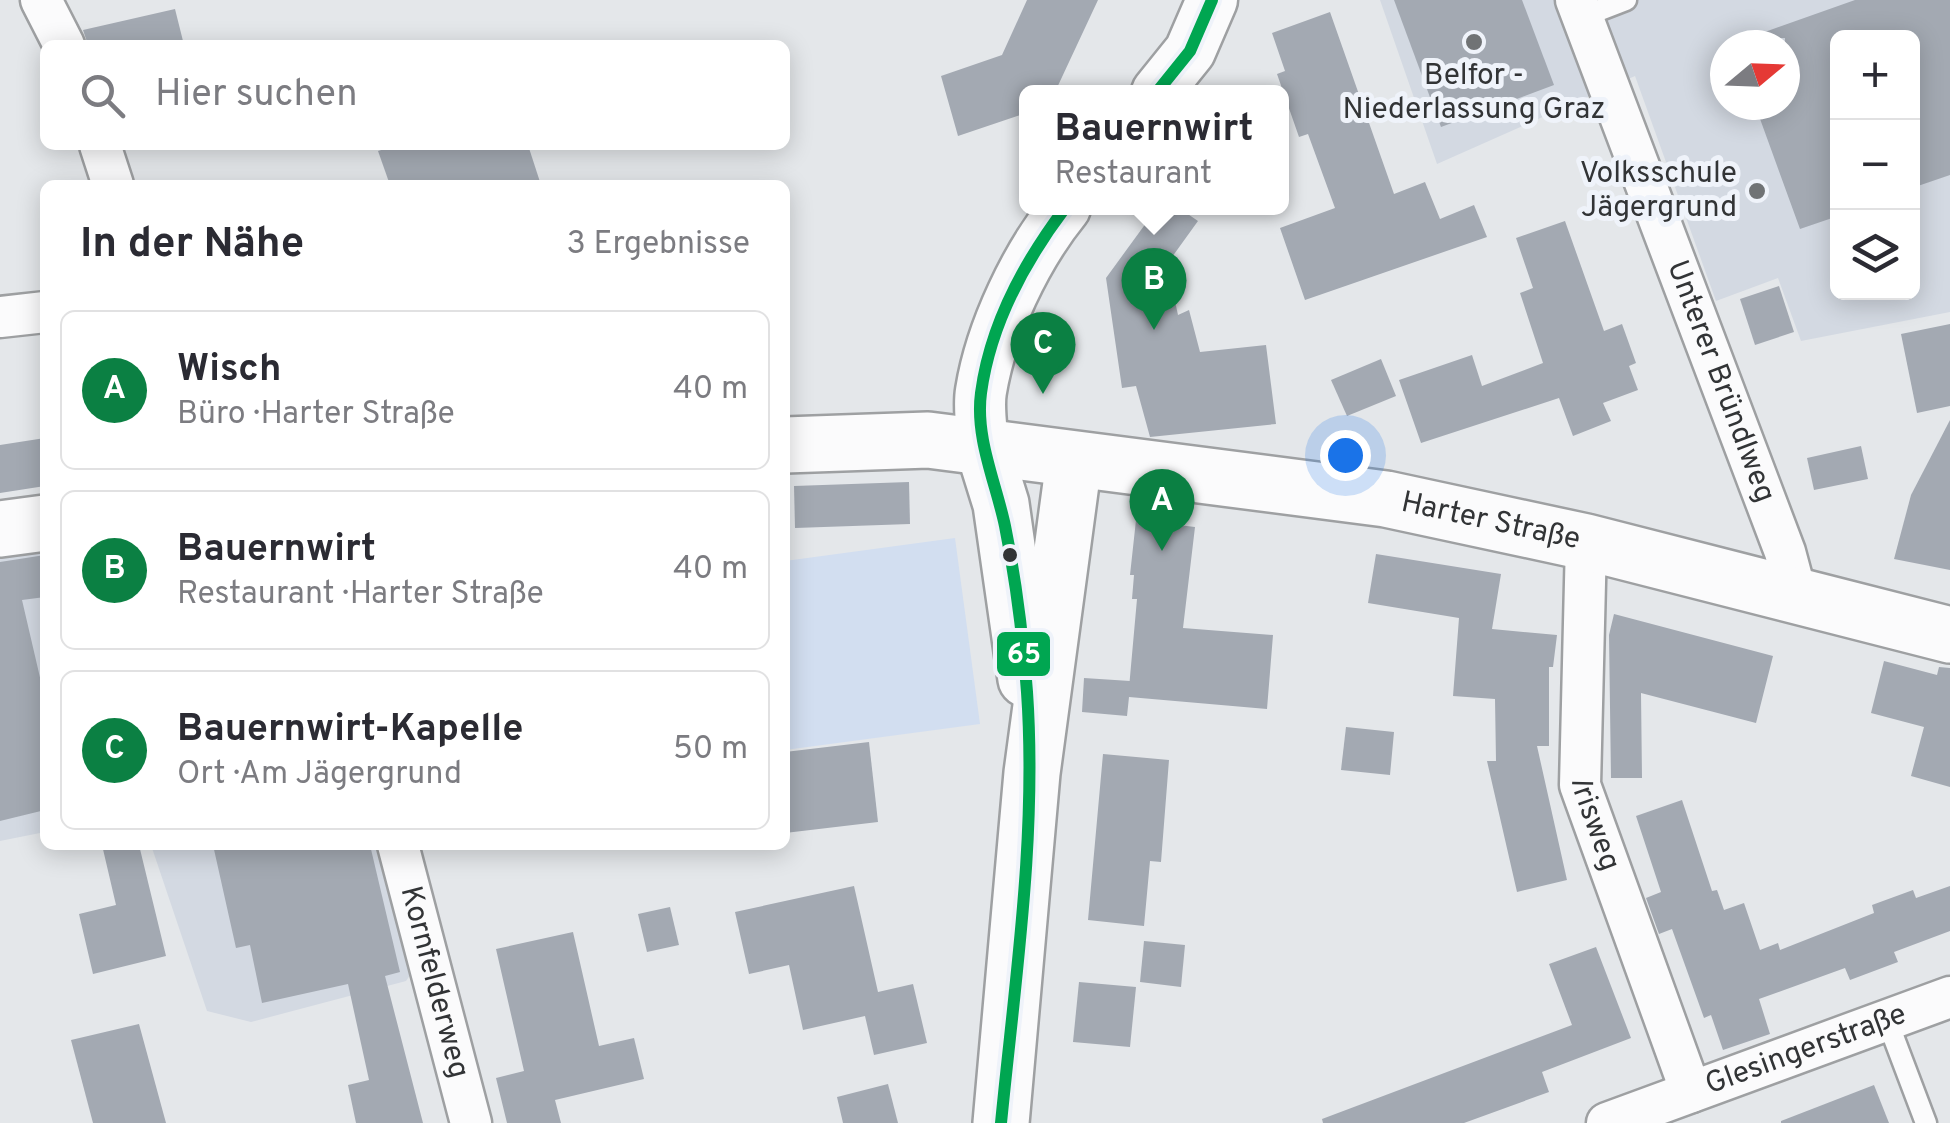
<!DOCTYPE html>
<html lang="de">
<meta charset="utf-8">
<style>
:root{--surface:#fff;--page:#f7f7f7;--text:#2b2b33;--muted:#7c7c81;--line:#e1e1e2;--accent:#0b8043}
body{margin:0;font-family:Overpass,sans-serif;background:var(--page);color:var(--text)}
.controls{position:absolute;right:30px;top:30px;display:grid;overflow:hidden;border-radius:15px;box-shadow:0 5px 25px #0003}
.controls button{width:90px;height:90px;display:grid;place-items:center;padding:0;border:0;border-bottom:2px solid var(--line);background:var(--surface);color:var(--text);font:50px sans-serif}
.compass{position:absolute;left:1710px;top:30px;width:90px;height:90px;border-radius:50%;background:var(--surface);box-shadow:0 5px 25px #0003;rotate:71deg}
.you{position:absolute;left:1345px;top:455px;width:35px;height:35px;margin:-25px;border:8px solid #fff;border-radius:50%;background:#1a73e8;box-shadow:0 0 0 15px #1a73e833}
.badge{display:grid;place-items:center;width:65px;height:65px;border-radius:50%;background:var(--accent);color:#fff;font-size:32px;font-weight:700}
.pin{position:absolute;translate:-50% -82px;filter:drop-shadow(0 2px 5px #0008)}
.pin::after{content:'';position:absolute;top:52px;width:35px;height:30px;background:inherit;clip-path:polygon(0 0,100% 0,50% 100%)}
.popup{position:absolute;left:1019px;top:85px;width:270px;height:130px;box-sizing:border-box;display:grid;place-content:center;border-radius:15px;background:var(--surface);filter:drop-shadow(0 2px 8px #0005);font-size:32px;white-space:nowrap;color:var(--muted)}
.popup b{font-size:38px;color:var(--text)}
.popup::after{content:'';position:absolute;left:50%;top:100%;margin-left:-20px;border:20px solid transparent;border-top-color:var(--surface)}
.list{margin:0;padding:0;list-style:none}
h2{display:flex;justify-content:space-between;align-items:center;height:130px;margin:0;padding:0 40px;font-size:42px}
h2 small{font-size:32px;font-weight:400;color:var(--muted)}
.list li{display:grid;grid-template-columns:65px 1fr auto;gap:30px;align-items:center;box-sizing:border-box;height:160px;margin:0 20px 20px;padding:0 20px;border:2px solid var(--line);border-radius:15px}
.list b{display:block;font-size:38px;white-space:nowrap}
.list p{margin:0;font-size:32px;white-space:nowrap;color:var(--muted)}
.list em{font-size:32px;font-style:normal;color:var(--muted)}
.icon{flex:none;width:55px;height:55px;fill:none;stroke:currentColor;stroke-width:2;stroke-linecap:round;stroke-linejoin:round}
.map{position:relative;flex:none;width:1950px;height:1123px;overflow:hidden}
.search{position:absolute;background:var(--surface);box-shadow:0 5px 25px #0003;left:40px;top:40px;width:750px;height:110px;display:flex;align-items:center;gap:25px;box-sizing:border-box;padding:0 35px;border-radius:15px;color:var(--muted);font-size:38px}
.panel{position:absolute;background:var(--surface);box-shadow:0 5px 25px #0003;left:40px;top:180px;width:750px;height:670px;border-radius:15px}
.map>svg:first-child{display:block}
</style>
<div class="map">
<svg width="1950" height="1123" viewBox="0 0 1950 1123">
<rect width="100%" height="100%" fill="#e4e7ea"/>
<g fill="#d3d9e2" fill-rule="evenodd">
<path d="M1380,0H1950V312L1801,341L1778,278L1716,301L1635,76L1437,164ZM1838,38H1912V292H1838ZM1725,45H1785V105H1725Z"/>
<path d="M45,546V832L0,841V553Z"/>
<path d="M151,845H383L415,968L406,981L251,1022L207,1011Z"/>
</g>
<path fill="#d2def0" d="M955,538L980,724L785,750V561Z"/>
<g fill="#a3a9b2">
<path d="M1027,0H1098L1055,92H1026V113L958,136L941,76L1002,55Z"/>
<path d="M1394,0H1522L1554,85L1441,127Z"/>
<path d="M1855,0H1950V175L1912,188V38H1838V216L1800,229L1755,105H1785V38H1763L1762,33Z"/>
<path d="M175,9L184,45H88L83,30Z"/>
<path d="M1330,12L1394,194L1425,182L1440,219L1474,205L1487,237L1305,300L1280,228L1335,208L1308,134L1299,137L1277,74L1285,71L1272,33Z"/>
<path d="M397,145H528L541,185H390L378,151Z"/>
<path d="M1157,208H1179L1198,221L1167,264L1178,315L1189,310L1200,352L1266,345L1276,424L1150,437L1136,386L1122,388L1106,278Z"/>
<path d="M1565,221L1604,331L1622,324L1636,363L1629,366L1638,390L1603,403L1611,421L1573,436L1559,398L1421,443L1399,380L1472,355L1482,386L1543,363L1520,293L1533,288L1516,238Z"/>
<path d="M1779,286L1794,332L1755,345L1740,299Z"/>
<path d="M1950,324V406L1917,413L1901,334Z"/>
<path d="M1381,359L1396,396L1347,416L1331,380Z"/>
<path d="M1950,420V570L1894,559L1911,495Z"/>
<path d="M45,438V486L0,493V445Z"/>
<path d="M1861,446L1868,479L1814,490L1807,458Z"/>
<path d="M909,482L910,524L795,528L794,486Z"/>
<path d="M1136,520L1195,527L1183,628L1273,635L1267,709L1129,697L1127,716L1082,712L1084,678L1130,681L1129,688L1137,599H1132L1134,575H1130Z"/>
<path d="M1376,554L1501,574L1492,629L1557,635L1553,667H1549V746H1537L1567,880L1517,892L1487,761H1496L1495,699L1453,696L1459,618L1368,603Z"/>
<path d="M45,555V597L22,600L45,699V810L0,821V562Z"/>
<path d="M1614,614L1773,656L1756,723L1641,693L1642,778H1611L1609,635Z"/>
<path d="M1884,661L1937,675L1939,667L1950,668V787L1911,776L1924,727L1871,713Z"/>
<path d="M1346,727L1394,732L1390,775L1341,770Z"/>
<path d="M869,742L878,822L785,833V752Z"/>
<path d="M1103,754L1169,760L1161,862L1150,861L1144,926L1088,920Z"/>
<path d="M1682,800L1712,891L1717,890L1724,910L1744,903L1760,950L1778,943L1780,950L1874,913L1872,905L1913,890L1916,898L1950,886V931L1894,952L1898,962L1850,980L1845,968L1759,999L1770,1034L1723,1050L1711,1015L1704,1018L1672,929L1659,934L1646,898L1661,892L1636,816Z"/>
<path d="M102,845H139L166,956L93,974L79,914L116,905Z"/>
<path d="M213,845H370L400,972L385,976L423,1123H356L348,1085L369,1080L348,984L262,1003L250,945L236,948Z"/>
<path d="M854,886L878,992L913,984L927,1043L874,1055L865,1016L803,1030L789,965L749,974L735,912Z"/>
<path d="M670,907L679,945L647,952L638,914Z"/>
<path d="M573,932L599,1046L634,1038L644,1079L555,1100L561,1123H507L496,1078L524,1071L496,949Z"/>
<path d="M1144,941L1185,945L1181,987L1140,982Z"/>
<path d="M1596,947L1631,1038L1542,1072L1549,1092L1464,1123H1323L1322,1119L1572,1025L1549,964Z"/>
<path d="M1079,982L1136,987L1130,1047L1073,1042Z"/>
<path d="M139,1024L166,1123H93L71,1040Z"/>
<path d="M888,1084L898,1123H843L837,1097Z"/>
<path d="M1874,1085L1889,1123H1781V1121Z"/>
</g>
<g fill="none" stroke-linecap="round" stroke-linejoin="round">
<g stroke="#9ea0a2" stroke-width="25">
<g id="service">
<path d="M1582,17L1626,0"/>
<path d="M1887,1020L1926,1123"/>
</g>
</g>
<g stroke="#9ea0a2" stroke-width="45">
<g id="minor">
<path d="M41,0L64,45"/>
<path id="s1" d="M1576,0L1785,552L1797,597"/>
<path d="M100,145L113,185"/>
<path d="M0,317L45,312"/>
<path id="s2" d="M1586,542L1580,785L1691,1092"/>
<path id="s3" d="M398,845L471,1123"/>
<path id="s4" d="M1607,1123L1950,997"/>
</g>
</g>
<g stroke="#9ea0a2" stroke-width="55">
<g id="tertiary">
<path d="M1157,92L1190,51L1212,0"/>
<path d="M983,446C982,429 978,408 981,391C991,329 1026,256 1065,208"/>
</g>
</g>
<g stroke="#9ea0a2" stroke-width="60">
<g id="secondary">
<path id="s5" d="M785,445L928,440L1386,499L1586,542L1950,635"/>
<path d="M983,446L1001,504L1026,679"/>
<path d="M0,529L45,523"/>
<path d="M1001,1123L1032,773L1074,461"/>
</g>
</g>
<use href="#service" stroke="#fbfbfc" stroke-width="20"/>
<use href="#minor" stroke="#fbfbfc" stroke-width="40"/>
<use href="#tertiary" stroke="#fbfbfc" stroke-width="50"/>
<use href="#secondary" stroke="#fbfbfc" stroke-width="55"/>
<g stroke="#eff3fa" stroke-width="20">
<g id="bus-1">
<path d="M1157,92L1190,51L1212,0"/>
<path d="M1001,1123C1015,980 1037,836 1027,692C1023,636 1016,581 1005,526C996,483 975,438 981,393C990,326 1025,261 1065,208"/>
</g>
</g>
<use href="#bus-1" stroke="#00a651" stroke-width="12"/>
</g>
<g fill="#707375" stroke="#eff3fa" stroke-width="4">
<circle cx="1474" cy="42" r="10"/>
<circle cx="1757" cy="191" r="10"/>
</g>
<circle fill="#323436" stroke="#eff3fa" stroke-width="4" cx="1010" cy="555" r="9"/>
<g text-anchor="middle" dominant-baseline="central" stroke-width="10" stroke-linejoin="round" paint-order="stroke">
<g font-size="30" fill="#323436" stroke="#eff3fa">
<text x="1474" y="76">Belfor -<tspan x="1474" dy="34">Niederlassung Graz</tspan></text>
<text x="1737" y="174" text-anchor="end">Volksschule<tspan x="1737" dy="34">Jägergrund</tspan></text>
</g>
<g font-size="30" fill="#323436" stroke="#eff3fa">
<text stroke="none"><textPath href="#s1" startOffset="408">Unterer Bründlweg</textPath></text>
<text stroke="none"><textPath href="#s5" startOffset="712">Harter Straße</textPath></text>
<text stroke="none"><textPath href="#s2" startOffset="285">Irisweg</textPath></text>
<text stroke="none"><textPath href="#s3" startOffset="142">Kornfelderweg</textPath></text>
<text stroke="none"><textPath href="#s4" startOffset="212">Glesingerstraße</textPath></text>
</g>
</g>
<rect stroke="#eff3fa" stroke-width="4" x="995" y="630" width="57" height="48" rx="10" fill="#00a651"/>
<g font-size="28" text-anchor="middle" font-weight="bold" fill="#fff">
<text x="1024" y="663">65</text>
</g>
</svg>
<div class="controls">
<button>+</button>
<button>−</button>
<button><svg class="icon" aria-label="layers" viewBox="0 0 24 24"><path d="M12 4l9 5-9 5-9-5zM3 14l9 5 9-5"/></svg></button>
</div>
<svg class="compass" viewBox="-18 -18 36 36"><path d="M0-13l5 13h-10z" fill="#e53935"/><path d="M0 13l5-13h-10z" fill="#7c7c81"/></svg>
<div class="you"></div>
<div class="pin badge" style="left:1162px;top:551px">A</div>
<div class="pin badge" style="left:1154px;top:330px">B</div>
<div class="popup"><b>Bauernwirt</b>Restaurant</div>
<div class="pin badge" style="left:1043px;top:394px">C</div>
<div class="search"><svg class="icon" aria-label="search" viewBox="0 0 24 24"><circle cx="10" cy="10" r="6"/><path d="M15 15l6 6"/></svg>Hier suchen</div>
<section class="panel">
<h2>In der Nähe<small>3 Ergebnisse</small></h2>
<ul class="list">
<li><span class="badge">A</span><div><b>Wisch</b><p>Büro · Harter Straße</p></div><em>40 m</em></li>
<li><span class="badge">B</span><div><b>Bauernwirt</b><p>Restaurant · Harter Straße</p></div><em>40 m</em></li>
<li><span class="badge">C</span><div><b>Bauernwirt-Kapelle</b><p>Ort · Am Jägergrund</p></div><em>50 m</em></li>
</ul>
</section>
</div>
